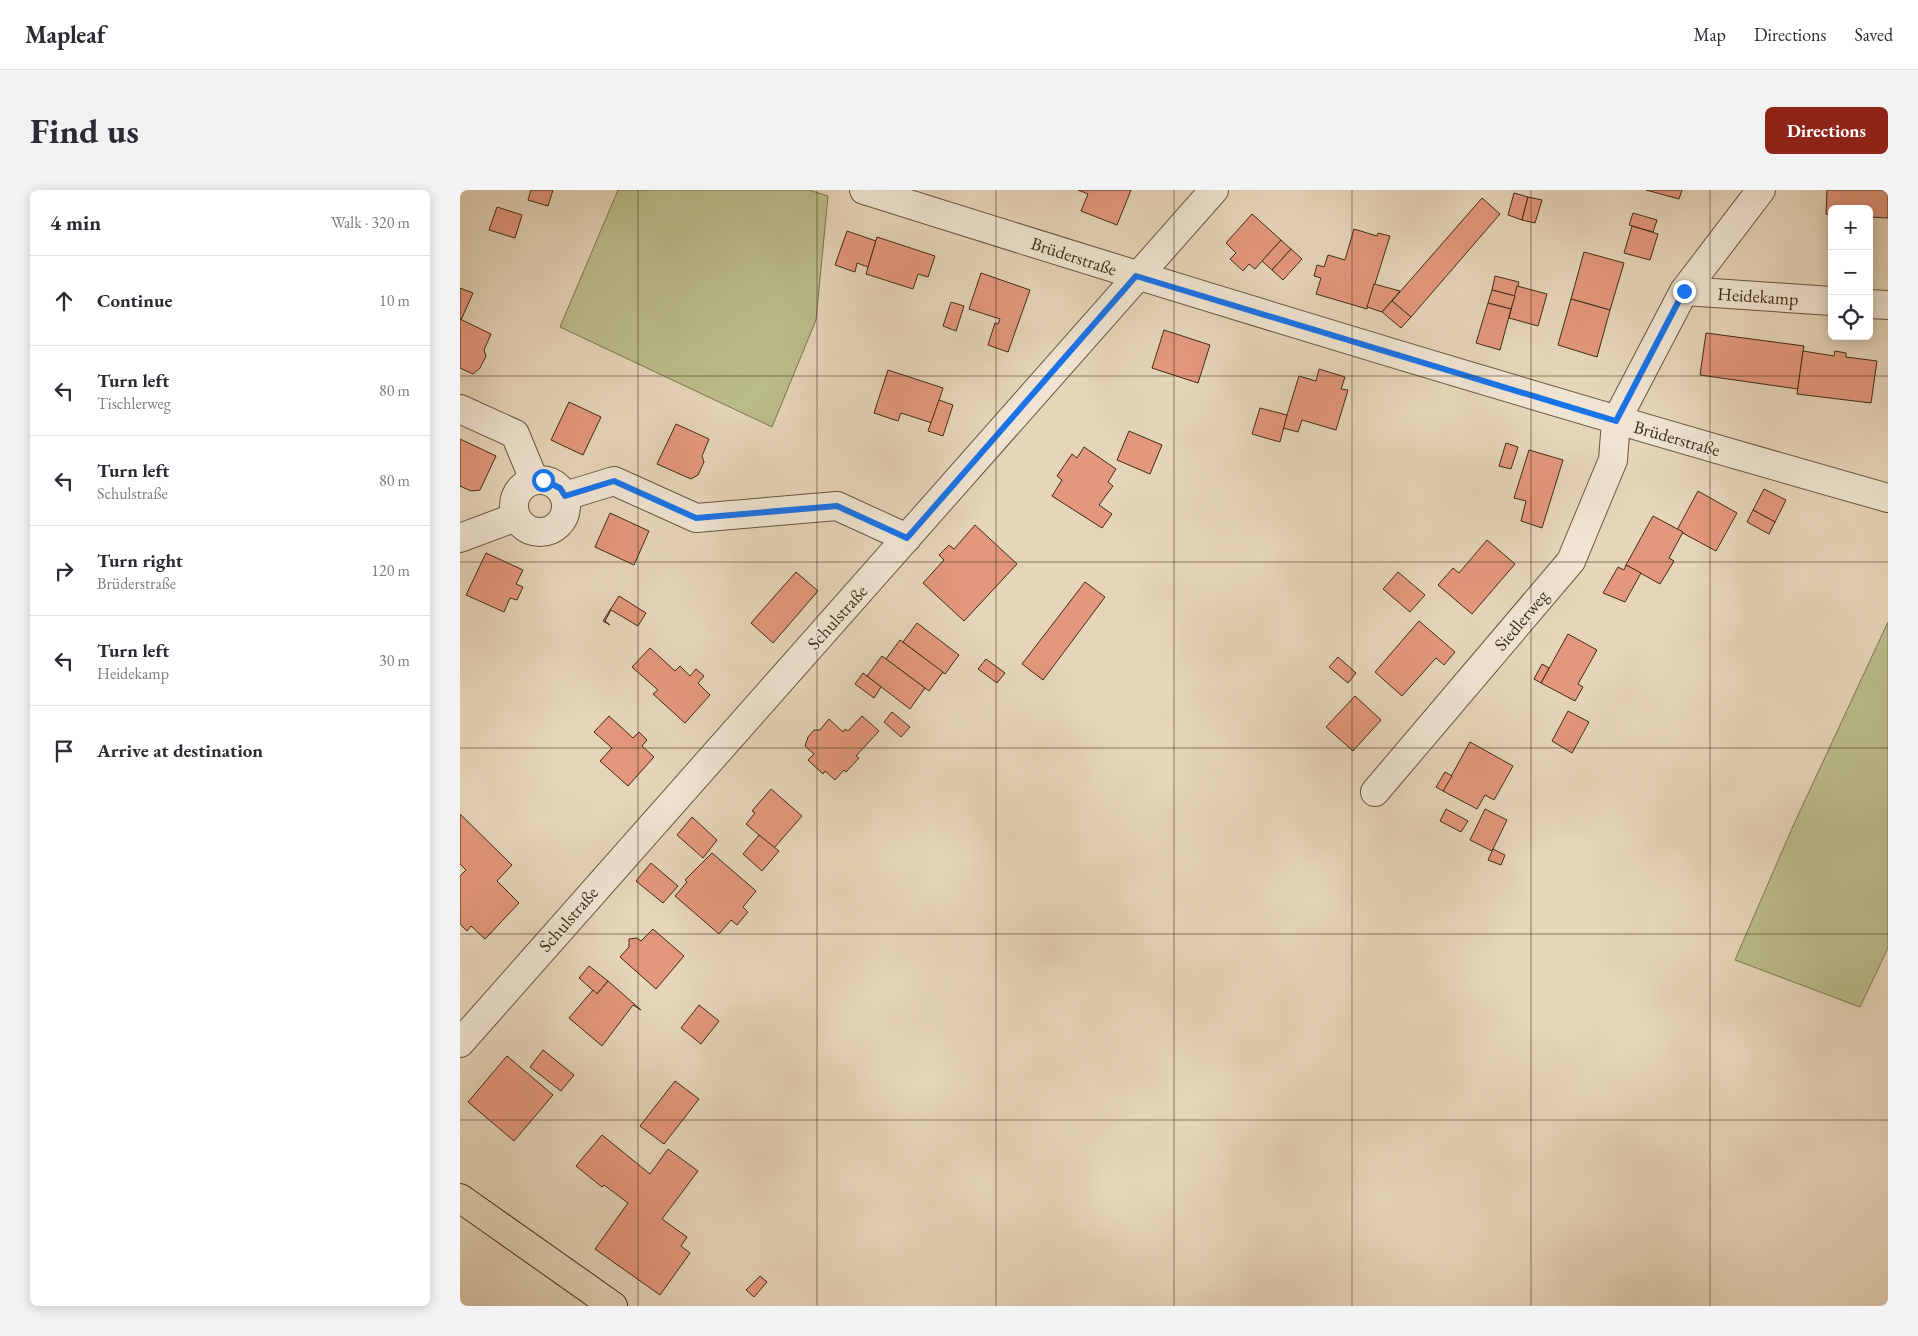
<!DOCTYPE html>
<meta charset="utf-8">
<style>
:root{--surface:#fff;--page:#f2f2f3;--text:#2b2b33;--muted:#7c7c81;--line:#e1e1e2;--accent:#8f2418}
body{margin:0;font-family:"EB Garamond",serif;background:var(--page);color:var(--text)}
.controls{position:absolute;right:15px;top:15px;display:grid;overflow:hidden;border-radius:8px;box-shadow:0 2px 12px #0003}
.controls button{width:45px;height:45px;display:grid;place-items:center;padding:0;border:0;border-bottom:1px solid var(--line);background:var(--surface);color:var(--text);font:25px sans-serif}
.stop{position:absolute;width:15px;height:15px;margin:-11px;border:4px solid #1a73e8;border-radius:50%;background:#fff}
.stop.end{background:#1a73e8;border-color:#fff;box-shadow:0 1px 5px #0008}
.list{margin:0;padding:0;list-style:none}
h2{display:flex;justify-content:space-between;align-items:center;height:65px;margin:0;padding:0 20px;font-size:21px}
h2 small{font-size:16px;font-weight:400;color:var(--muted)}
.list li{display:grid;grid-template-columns:32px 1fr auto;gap:15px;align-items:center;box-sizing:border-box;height:90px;padding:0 20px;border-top:1px solid var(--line)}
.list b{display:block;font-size:19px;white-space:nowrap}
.list p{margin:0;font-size:16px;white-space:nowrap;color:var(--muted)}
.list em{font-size:16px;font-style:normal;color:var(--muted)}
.icon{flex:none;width:28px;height:28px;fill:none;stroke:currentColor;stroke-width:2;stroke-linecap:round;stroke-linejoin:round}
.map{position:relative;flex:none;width:1428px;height:1116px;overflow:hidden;border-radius:8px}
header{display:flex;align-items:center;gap:30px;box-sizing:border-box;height:70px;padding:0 25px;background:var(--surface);border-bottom:1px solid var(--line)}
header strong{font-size:24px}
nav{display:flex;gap:28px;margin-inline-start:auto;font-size:18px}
.intro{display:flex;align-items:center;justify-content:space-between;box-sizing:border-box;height:120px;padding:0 30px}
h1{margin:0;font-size:35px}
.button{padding:12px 22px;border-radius:8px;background:var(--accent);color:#fff;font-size:18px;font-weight:700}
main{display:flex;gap:30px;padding:0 30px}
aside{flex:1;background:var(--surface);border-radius:8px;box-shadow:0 2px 12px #0003}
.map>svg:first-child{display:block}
</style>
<header>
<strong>Mapleaf</strong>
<nav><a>Map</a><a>Directions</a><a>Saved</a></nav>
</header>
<div class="intro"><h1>Find us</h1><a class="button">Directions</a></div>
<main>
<aside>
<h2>4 min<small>Walk · 320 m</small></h2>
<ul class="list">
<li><svg class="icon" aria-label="ahead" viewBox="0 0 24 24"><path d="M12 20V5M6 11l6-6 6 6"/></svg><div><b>Continue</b></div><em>10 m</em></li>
<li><svg class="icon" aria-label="left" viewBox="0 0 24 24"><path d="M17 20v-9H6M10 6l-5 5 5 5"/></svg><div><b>Turn left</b><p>Tischlerweg</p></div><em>80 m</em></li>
<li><svg class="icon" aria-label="left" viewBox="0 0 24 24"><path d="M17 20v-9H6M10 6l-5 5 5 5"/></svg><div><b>Turn left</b><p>Schulstraße</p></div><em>80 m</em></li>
<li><svg class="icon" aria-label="right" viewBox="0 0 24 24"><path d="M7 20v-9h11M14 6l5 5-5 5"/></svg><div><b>Turn right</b><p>Brüderstraße</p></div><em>120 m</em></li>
<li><svg class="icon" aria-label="left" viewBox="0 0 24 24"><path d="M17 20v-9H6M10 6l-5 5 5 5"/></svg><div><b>Turn left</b><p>Heidekamp</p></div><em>30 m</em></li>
<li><svg class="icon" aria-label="arrive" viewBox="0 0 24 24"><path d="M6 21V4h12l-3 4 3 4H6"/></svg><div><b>Arrive at destination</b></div></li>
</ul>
</aside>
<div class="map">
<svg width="1428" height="1116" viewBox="0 0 1428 1116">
<rect width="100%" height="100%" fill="#e6d5b8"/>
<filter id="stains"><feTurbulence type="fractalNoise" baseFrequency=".004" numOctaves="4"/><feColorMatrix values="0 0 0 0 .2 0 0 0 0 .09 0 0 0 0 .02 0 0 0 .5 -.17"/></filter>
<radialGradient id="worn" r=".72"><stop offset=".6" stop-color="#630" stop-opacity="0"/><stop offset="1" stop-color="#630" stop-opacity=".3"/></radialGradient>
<g fill="#bbbc8b" stroke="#7c7451">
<path d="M158,0H349L368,6L356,130L312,237L100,137Z"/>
<path d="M1428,432V758L1400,817L1275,770L1333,636Z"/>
</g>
<g fill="#e3977c" stroke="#3e2b17">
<path d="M71,0H93L88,16L68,10Z"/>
<path d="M618,0H671L657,35L621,21L628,4Z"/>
<path d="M1186,0H1222L1219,9Z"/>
<path d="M1367,0H1428V28L1409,27V19H1372V25L1366,24Z"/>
<path d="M1054,3L1068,7L1062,30L1048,25Z"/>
<path d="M1068,7L1082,10L1075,33L1062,30Z"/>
<path d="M1022,8L1040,24L951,127L932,111Z"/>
<path d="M37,17L62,25L55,48L29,40Z"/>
<path d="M1173,23L1197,30L1193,42L1169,35Z"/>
<path d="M792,24L821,50L795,79L789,74L783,81L770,69L776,63L766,53Z"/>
<path d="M1172,36L1198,44L1190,70L1164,63Z"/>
<path d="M894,39L917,46L918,43L930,46L907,119L856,104L861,88L854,86L857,75L864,77L868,65L885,70Z"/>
<path d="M387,41L416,51L408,77L397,73L395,82L375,75Z"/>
<path d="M417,47L475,66L468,87L458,84L453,99L406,84Z"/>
<path d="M821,50L831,59L812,80L802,71Z"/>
<path d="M831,59L842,69L823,90L812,80Z"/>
<path d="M1124,62L1164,73L1150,120L1111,109Z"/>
<path d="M521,83L570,100L548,162L528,155L535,133L538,134L540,129L509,119Z"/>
<path d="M1035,86L1059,92L1055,106L1032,100Z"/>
<path d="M914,94L940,101L922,122L907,117Z"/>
<path d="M1057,96L1087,104L1078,136L1049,128Z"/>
<path d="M0,98L13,103L1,130L0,129Z"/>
<path d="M1032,100L1055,106L1051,119L1028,113Z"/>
<path d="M1111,109L1150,120L1137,167L1098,155Z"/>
<path d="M932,111L951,127L941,138L922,122Z"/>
<path d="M491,112L504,116L496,141L483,136Z"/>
<path d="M1028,113L1051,119L1040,160L1016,153Z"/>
<path d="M0,129L31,144L24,160L26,166L20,178L13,184L0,178Z"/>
<path d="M704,140L750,155L738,193L692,178Z"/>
<path d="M1246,143L1344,156L1338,199L1240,185Z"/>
<path d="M1343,161L1374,166L1375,161L1386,163V167L1417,171L1411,213L1337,204Z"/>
<path d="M859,179L885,187L881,199L888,200L876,240L842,230L838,242L823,238L839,186L856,191Z"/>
<path d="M428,180L483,198L472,233L441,223L438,231L414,223Z"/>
<path d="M479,210L493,215L483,246L468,241Z"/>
<path d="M109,212L141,227L123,265L91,250Z"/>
<path d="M800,218L827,225L820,252L792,244Z"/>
<path d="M216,234L249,249L242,266L244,272L238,285L231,289L197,274Z"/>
<path d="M669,241L702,255L690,284L657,270Z"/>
<path d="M0,249L36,266L20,300L11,301L0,296Z"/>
<path d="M1046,253L1058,257L1051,279L1039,276Z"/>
<path d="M624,257L656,279L648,292L653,296L639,315L652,324L642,338L592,306L602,290L597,286L612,264L617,268Z"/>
<path d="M1069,260L1103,270L1082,338L1061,331L1066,311L1054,308Z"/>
<path d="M1304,299L1326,310L1315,332L1293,320Z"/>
<path d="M1238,301L1277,323L1256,361L1217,340Z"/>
<path d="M1293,320L1315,332L1309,344L1287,332Z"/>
<path d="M150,323L189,341L174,375L135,357Z"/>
<path d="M1193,326L1223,342L1209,368L1214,371L1200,394L1166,375Z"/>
<path d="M515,335L557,374L504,431L463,393L484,370L479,365L489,355L494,359Z"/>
<path d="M1027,350L1055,374L1012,424L978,395L993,378L999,383Z"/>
<path d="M26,363L63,380L56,394L63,397L57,410L50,408L44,422L6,405Z"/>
<path d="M1166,375L1181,383L1165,412L1143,403L1158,377L1164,380Z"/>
<path d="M336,382L358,401L313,453L291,433Z"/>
<path d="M938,382L965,405L950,422L923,399Z"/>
<path d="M625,392L645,407L583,490L562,474Z"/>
<path d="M159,406L186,423L178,436L151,420L145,431L150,435L143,431Z"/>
<path d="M959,431L995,462L984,475L976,468L942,506L915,482Z"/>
<path d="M457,433L499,465L485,484L443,452Z"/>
<path d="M1108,444L1137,460L1118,494L1123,497L1115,511L1081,493Z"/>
<path d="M440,450L483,482L469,501L426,469Z"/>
<path d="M190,458L215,481L220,476L230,486L236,479L244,486L238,493L250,505L225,533L193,504L198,500L172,477Z"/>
<path d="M422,466L465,498L450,519L407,486Z"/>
<path d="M878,467L896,483L888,493L869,477Z"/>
<path d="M526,469L545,483L537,493L518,479Z"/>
<path d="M1082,474L1089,478L1081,493L1074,489Z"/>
<path d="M403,483L421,497L414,508L395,494Z"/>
<path d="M895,506L921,530L893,561L866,537Z"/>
<path d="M1108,521L1129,532L1112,563L1092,551Z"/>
<path d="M432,522L450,537L441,547L424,532Z"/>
<path d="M149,526L173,548L179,542L187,550L182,556L194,567L168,596L140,571L152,558L134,542Z"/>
<path d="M402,526L419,541L396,566L399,568L386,582L384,580L375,590L365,581L363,584L348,570L354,564L345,556L348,547L354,540H360L369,529L383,542L385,539L388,541Z"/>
<path d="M1010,552L1053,576L1034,610L1025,605L1017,619L983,601Z"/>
<path d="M985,582L992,586L983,601L976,597Z"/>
<path d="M311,599L342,626L314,658L286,634L295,623L292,621Z"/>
<path d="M986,619L1008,631L1001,642L980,631Z"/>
<path d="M1025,619L1047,630L1032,661L1010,650Z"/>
<path d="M0,624L52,675L37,691L59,713L25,749L11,736L7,741L0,734V686L6,680L0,674Z"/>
<path d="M232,627L257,650L243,668L217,645Z"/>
<path d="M299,645L319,661L302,681L283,664Z"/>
<path d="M1033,659L1045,665L1041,675L1028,670Z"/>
<path d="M252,663L296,701L283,717L288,722L277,735L271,730L259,744L215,706L227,692L225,690Z"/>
<path d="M191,673L218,696L203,713L176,691Z"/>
<path d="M193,739L224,766L196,799L160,767L169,757V749L177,748L181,751Z"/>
<path d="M129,776L148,791L137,804L119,788Z"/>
<path d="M148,791L181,820L173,815L142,856L109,828L133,800L137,804Z"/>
<path d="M239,815L259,831L241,854L221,838Z"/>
<path d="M83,860L114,885L101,901L70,877Z"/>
<path d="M47,866L93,905L54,951L8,912Z"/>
<path d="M215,891L239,909L204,954L180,936Z"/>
<path d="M142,945L190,984L208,959L238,981L202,1029L227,1047L221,1056L230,1063L200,1105L135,1059L168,1013L144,995L142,997L116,976Z"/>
<path d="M300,1086L307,1092L294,1107L286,1100Z"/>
</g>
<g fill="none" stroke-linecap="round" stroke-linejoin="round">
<g stroke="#68563f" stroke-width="30">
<g id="minor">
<path d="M404,0C744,107 1085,211 1428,308"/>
<path d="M1224,101L1372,111"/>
<path d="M1409,114L1428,115"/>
<path d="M0,219L55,244L74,290"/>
<circle cx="80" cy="316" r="26"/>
<path d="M105,306L154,291L236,328L377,316L447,348"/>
<path d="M0,348L56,327"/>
<path d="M915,602L1111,371L1153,270L1156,231L1224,101L1301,0"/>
<path d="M0,853L754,0"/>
</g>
</g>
<g stroke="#3e2b17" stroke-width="30">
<path id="major" d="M0,1008L153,1116"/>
</g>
<use href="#minor" stroke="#efe4d1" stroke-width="28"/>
<use href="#major" stroke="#e6d5b8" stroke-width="28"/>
</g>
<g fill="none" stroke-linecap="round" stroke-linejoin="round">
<path stroke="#1a73e8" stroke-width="6" d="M83,290L100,298L105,306L154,291L236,328L377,316L447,348L676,86L1156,231L1224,101"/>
</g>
<path fill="none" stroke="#3e2b17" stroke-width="1" stroke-opacity="0.55" d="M178,0V1116M357,0V1116M536,0V1116M714,0V1116M892,0V1116M1071,0V1116M1250,0V1116M0,186H1428M0,372H1428M0,558H1428M0,744H1428M0,930H1428"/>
<g text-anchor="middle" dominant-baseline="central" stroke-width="4" stroke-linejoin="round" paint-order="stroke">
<g font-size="18" fill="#3e2b17" stroke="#efe4d1">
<text transform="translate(614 66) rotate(18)">Brüderstraße</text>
<text transform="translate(1298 106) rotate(4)">Heidekamp</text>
<text transform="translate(1217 248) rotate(16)">Brüderstraße</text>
<text transform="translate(377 427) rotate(-48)">Schulstraße</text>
<text transform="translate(1061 430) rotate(-50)">Siedlerweg</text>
<text transform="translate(108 729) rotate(-49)">Schulstraße</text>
</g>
</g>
<rect width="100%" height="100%" filter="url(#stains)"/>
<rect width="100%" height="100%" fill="url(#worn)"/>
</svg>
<div class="controls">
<button>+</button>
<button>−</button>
<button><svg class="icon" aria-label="locate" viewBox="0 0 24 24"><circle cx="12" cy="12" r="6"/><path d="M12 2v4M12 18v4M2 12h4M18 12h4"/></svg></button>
</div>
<div class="stop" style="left:83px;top:290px"></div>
<div class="stop end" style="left:1224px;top:101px"></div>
</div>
</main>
